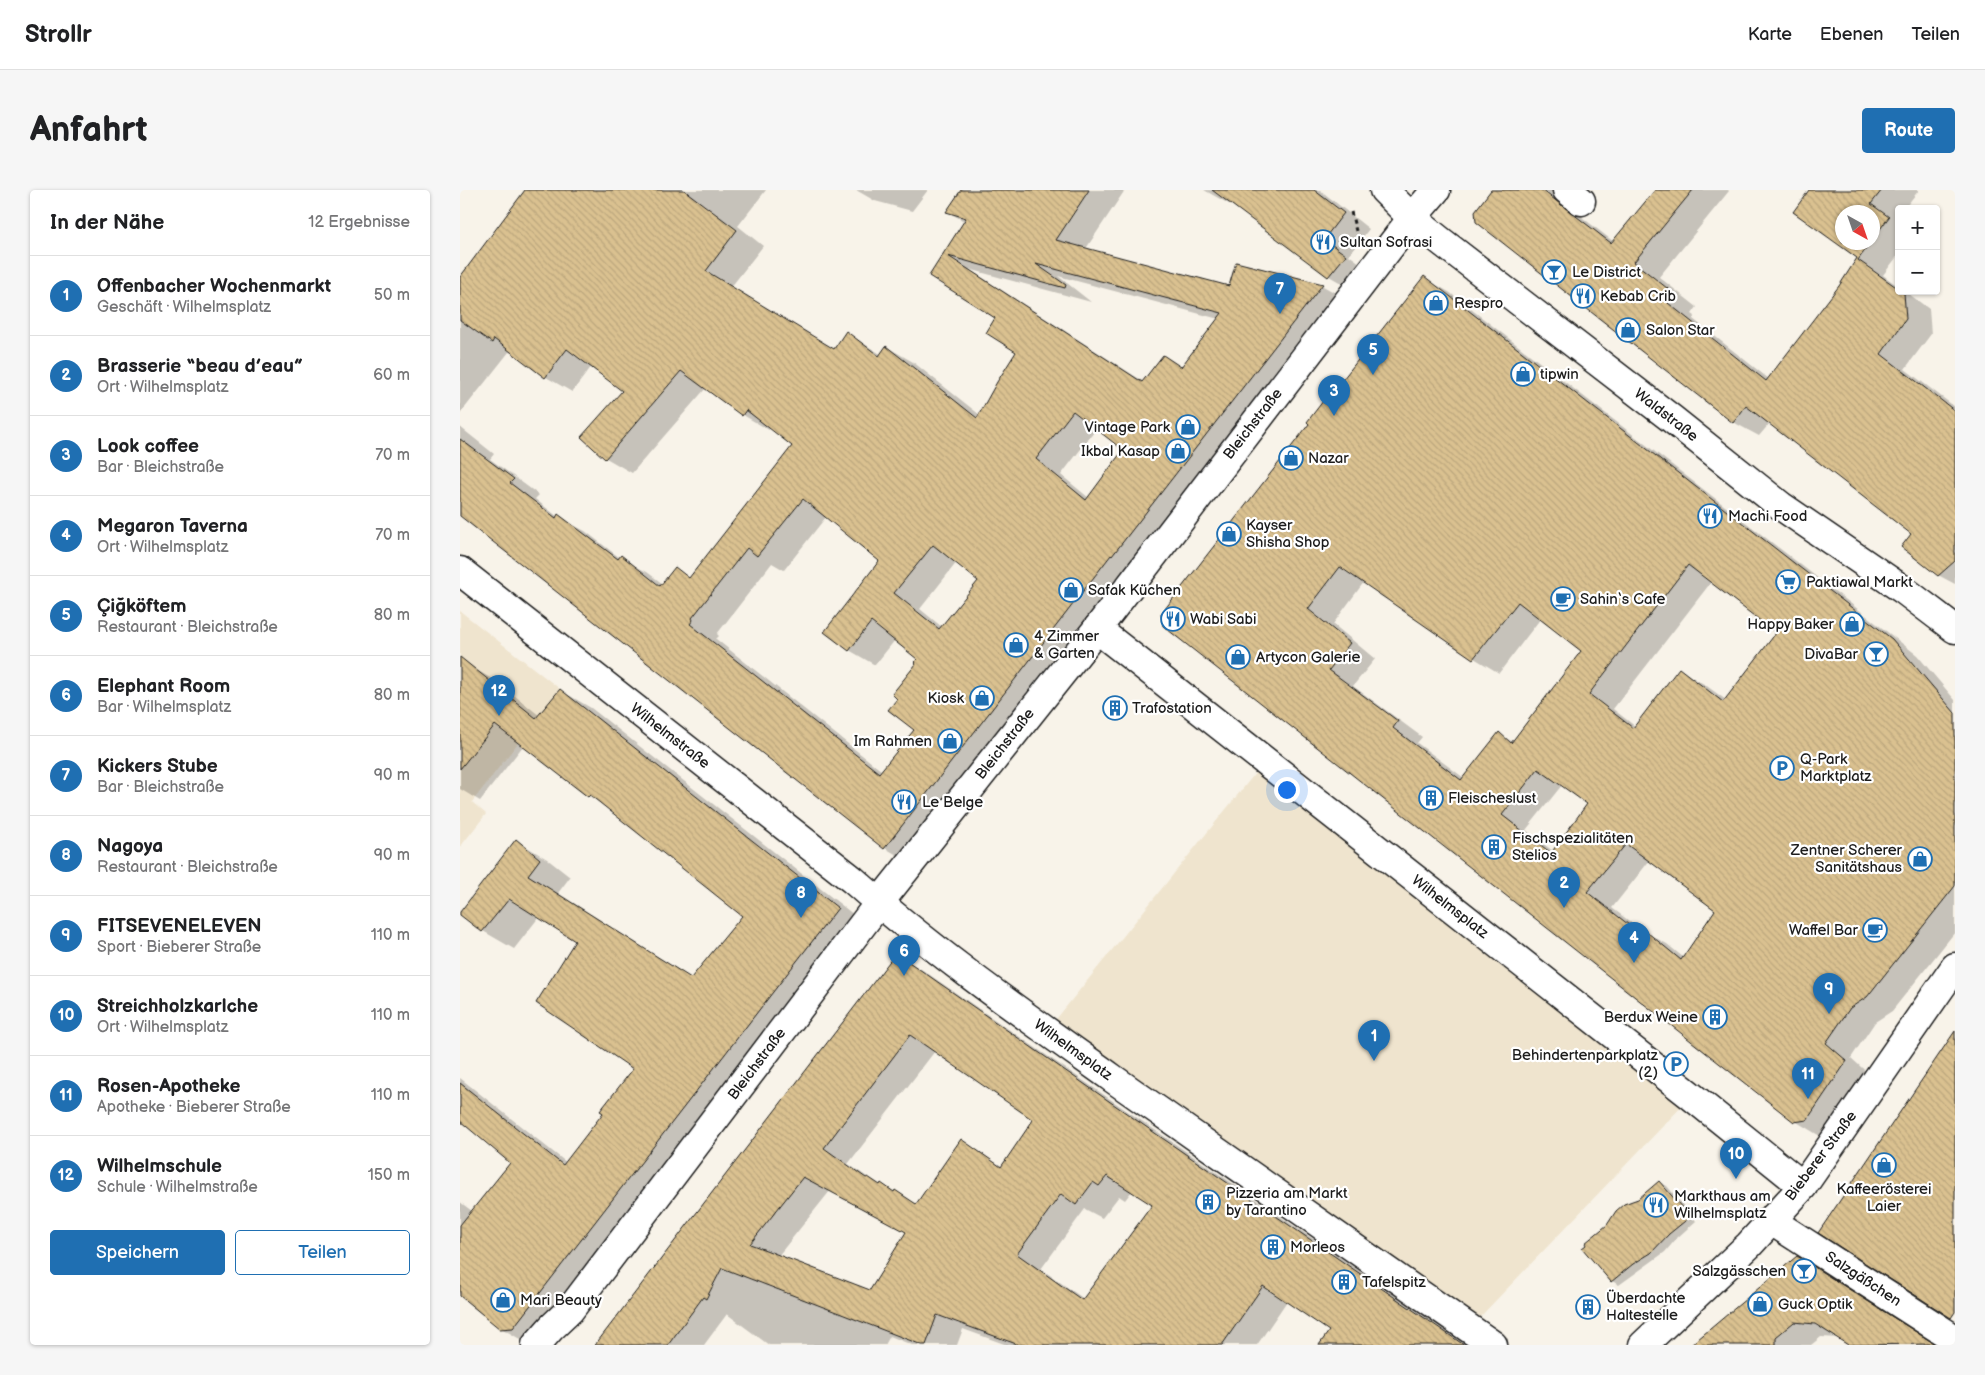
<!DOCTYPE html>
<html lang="de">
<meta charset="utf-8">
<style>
:root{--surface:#fff;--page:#f6f6f6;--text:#202124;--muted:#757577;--line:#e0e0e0;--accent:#1f6fb2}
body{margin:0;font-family:"Balsamiq Sans",sans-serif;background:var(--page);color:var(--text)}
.controls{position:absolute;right:15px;top:15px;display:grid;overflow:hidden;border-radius:5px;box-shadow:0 1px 4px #0004}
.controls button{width:45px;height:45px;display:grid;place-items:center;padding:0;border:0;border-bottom:1px solid var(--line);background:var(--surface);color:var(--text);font:25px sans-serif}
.compass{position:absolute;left:1375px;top:15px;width:45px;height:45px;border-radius:50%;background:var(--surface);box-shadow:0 1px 4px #0004;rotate:140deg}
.you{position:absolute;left:826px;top:599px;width:18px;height:18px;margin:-12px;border:4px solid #fff;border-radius:50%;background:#1a73e8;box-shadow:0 0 0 8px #1a73e833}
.badge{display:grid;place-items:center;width:32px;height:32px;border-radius:50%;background:var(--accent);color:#fff;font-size:16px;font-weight:700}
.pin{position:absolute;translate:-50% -41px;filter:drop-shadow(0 1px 2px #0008)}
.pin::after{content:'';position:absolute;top:26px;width:18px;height:15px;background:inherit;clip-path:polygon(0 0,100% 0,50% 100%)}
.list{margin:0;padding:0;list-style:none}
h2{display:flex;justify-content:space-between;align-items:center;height:65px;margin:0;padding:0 20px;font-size:21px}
h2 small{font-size:16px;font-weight:400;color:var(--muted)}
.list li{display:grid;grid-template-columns:32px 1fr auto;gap:15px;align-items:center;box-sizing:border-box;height:80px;padding:0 20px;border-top:1px solid var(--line)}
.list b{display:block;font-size:19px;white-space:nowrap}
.list p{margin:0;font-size:16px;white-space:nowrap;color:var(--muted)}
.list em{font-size:16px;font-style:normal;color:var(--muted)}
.actions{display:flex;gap:10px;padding:15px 20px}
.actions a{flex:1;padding:11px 0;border:1px solid var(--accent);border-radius:5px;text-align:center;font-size:18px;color:var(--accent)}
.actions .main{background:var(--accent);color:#fff}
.map{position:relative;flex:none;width:1495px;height:1155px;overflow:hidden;border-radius:5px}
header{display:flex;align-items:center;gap:30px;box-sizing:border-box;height:70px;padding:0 25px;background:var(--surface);border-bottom:1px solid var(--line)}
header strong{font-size:24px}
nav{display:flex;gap:28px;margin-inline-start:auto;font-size:18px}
.intro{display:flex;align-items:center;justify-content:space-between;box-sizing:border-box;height:120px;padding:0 30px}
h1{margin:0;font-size:35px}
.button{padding:12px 22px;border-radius:5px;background:var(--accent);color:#fff;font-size:18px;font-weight:700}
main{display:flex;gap:30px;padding:0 30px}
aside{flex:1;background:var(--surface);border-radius:5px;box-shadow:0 1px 4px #0004}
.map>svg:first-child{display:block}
</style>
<header>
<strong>Strollr</strong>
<nav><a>Karte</a><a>Ebenen</a><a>Teilen</a></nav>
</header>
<div class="intro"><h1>Anfahrt</h1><a class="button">Route</a></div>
<main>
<aside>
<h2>In der Nähe<small>12 Ergebnisse</small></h2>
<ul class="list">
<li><span class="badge">1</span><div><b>Offenbacher Wochenmarkt</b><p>Geschäft · Wilhelmsplatz</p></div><em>50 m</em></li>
<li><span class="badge">2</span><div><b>Brasserie “beau d’eau”</b><p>Ort · Wilhelmsplatz</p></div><em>60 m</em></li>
<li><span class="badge">3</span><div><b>Look coffee</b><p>Bar · Bleichstraße</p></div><em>70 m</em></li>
<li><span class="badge">4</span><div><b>Megaron Taverna</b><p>Ort · Wilhelmsplatz</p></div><em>70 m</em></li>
<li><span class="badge">5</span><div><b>Çiğköftem</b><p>Restaurant · Bleichstraße</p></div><em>80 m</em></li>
<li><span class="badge">6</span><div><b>Elephant Room</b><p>Bar · Wilhelmsplatz</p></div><em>80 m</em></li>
<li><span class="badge">7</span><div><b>Kickers Stube</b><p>Bar · Bleichstraße</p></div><em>90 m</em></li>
<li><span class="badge">8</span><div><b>Nagoya</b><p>Restaurant · Bleichstraße</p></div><em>90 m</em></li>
<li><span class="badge">9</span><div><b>FITSEVENELEVEN</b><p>Sport · Bieberer Straße</p></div><em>110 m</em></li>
<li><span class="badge">10</span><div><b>Streichholzkarlche</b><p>Ort · Wilhelmsplatz</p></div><em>110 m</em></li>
<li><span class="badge">11</span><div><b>Rosen-Apotheke</b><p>Apotheke · Bieberer Straße</p></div><em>110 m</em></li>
<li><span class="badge">12</span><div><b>Wilhelmschule</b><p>Schule · Wilhelmstraße</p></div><em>150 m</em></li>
</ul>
<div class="actions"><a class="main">Speichern</a><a>Teilen</a></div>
</aside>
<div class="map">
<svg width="1495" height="1155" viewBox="0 0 1495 1155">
<defs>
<pattern id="building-back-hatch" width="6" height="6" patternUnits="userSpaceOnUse" patternTransform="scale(1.25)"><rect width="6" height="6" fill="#dac190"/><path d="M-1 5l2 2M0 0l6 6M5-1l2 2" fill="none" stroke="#baa57c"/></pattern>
</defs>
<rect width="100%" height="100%" fill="#f8f3e9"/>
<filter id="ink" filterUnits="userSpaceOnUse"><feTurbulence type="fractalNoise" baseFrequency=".02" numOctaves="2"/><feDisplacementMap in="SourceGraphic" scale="10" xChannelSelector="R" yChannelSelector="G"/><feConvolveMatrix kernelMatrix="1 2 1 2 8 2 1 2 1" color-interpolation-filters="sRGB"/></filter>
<g filter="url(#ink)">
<g fill="#efe4ce">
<path d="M0,421L100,499L12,612L26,624L0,657Z"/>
<path d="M801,576L1228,910L1018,1129L593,833Z"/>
</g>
<g fill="#0003" fill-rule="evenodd">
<path d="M63,0H306L278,36L303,56L271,97L374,160L387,143L422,165L427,157L453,172L520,225L558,162L537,127L470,86L504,31L488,22L502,0H665L625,60L770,98L776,73L863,96L888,110L451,673L425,658L0,325V237L34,264L30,269L79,305L75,309L98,327L125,341L160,368L187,382L203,394L215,379L230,388L334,256L310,238L309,240L283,225L246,198L172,283L146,268L163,201L132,176L112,202L86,187L59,166L49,162L0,224V88L65,1ZM509,79L631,112L598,86L759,129L722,177L704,167L684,192ZM637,238L664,260L629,308L601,285ZM366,327L420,370L389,460L415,475L435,450L459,468L458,473L439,508L455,540L422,581L256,449L259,446L257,444L312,373L324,380ZM497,372L520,390L482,437L460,419Z"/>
<path d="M396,0H468L452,21L415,11Z"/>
<path d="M744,0H860L909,39L889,65L911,81L895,101L869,86L771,12L769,14Z"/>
<path d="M1032,0H1127L1118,21L1123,28L1154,52L1196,0H1268L1269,1L1199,87L1237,117L1232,124L1235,126L1233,129L1309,189L1380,97L1399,68L1334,22L1350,0H1459L1444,19H1439V26L1436,29L1439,31V64L1423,85L1439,97V101H1445L1469,119L1471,144L1445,179L1495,217V394L1478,385L1453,344L1310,233L1299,246L1273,232ZM1382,22H1412V52H1382Z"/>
<path d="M964,88L989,102L1457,465L1495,510V742L1432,821L1415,832L1391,868L1411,886L1372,944L1360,946L1335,931L795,506L873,205ZM1252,391L1318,442L1266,510L1244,494L1219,480L1176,537L1153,519ZM904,392L1014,468L1039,483L1081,428L1123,461L1053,552L1039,544L1004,588L957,553L962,547L893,496L915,469L873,434ZM1102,595L1129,613L1094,662L1066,640ZM1190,670L1257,720L1224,768L1207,754L1181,740L1152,718Z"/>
<path d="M0,468L15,479L39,493L80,526L100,500L131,518L408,736L70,1155L41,1138L0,1106V1012L12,1021L52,973L0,929V888L107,973L175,878L117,751L79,727L54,759L23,741L0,724L57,651L87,669L110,687L98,703L232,789L284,725L145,616L129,606L63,556L20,611L0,599Z"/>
<path d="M436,765L461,779L1007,1155H876L870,1140L827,1111L797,1155H547L503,1139L497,1155H452L430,1146L425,1155H309L267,1124L244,1155H136ZM475,861L575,930L543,977L501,951L458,1014L416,993L388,974ZM370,1001L447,1042L410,1101L318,1066ZM672,1001L694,1015L624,1109L581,1079L625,1019L642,1028L659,1006L665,1010Z"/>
<path d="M1199,992L1207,996L1236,1031L1217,1048L1205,1062L1159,1095L1152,1091L1179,1010Z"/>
<path d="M1338,1068L1364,1083L1476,1155H1391L1380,1148L1361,1147L1351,1155H1234Z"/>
</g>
<g fill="url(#building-back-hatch)" stroke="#1c1c1c" fill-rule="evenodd">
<path d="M65,0H224L277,40L246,81L374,159L386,141L419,166L426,156L517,228L537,192L556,162L526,143L535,128L469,86L506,28L486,22L501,0H629L596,50L769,96L776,72L863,94L652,366L651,365L424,659L0,326V249L54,289L50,293L96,328L98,324L158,369L161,365L200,396L215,377L229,388L332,256L286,220L282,226L221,181L145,269L121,247L162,201L107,159L85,188L34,149L32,153L0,130V87ZM488,66L605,98L606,95L576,74L762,123L721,177L703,165L682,192ZM613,221L663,260L626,310L576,269ZM343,309L419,371L364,442L389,461L411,432L457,469L454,472L456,474L432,504L437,509L428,520L454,540L419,583L230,434L233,430L232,428L287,358L297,366ZM473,355L518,391L479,439L434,403Z"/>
<path d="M752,0H854L884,23L864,49L886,65L868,87Z"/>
<path d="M1031,0H1082L1151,53L1195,0H1233L1174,72L1212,102L1207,108L1210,111L1208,113L1306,191L1379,96L1397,68L1333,22L1349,0H1422L1411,14L1429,27L1412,50V22H1382V52H1411L1398,70L1439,99V101L1444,103L1446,129L1421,164L1495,221V371L1478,386L1441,357L1451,344L1286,216L1273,233L1016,32L1015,21Z"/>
<path d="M964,86L1432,449L1495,523V696L1407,807L1390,818L1366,853L1387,871L1347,930L1334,932L703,436L701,424L849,234L847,232L870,202L872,203ZM1228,375L1316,443L1263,512L1219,478L1173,538L1129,504ZM880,377L1013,469L1058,412L1121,461L1051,553L1039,542L1001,590L933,538L938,531L869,480L890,453L848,419ZM1078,579L1127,614L1091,663L1042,625ZM1166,654L1255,720L1221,770L1182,738L1178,742L1127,702Z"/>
<path d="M0,467L76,528L100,499L378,718L53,1138L40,1139L0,1106V1035L50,973L0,931V893L103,975L143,923L140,921L173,879L76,813L115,751L49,709L22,742L0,725V722L56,649L80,669L68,685L231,788L282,726L130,605L128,607L35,535L0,579Z"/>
<path d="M436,763L705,950L1004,1155H859L869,1141L803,1096L762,1155H559L477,1125L466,1155H462L262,1078L246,1109L243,1107L208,1155H135ZM450,845L573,930L541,977L501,949L456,1014L435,1000L434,1002L421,993L420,995L408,987L406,988L364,958ZM647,986L692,1015L622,1110L557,1064L601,1004L616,1015L633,992L639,996ZM343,987L446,1042L410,1100L290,1054Z"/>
<path d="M1495,841V1122L1491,1128L1358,1043Z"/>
<path d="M1199,991L1230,1027L1209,1044L1191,1063L1173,1074L1151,1092L1122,1058L1126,1055L1125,1053L1147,1035L1156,1021L1164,1014L1178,1009Z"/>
<path d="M1337,1066L1475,1154L1388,1155L1355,1134L1334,1132L1316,1147V1155H1231Z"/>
</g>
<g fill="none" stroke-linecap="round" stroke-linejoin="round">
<g stroke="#1c1c1c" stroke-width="31">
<g id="minor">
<path d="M924,0L952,28L982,52L1212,229L1321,316L1445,401L1495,439"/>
<path d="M1107,0L1121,11"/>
<path d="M0,381L393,690C475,763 564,825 652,888C779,978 906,1066 1033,1155"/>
<path d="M637,439L1230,905L1343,996"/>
<path d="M1310,1030L1495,1149"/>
<path d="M76,1155L91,1138L110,1120L419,713L637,439L952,28L976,0"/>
<path d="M1183,1155L1289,1055L1343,996L1495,777"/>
</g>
</g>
<path stroke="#1c1c1c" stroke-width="3" stroke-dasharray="4 4" stroke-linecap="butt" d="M891,22L896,41"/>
<use href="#minor" stroke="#fff" stroke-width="28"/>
</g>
</g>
<defs>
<g id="restaurant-ring" transform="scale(1.25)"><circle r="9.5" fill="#fff" stroke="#1f6fb2" stroke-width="1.5"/><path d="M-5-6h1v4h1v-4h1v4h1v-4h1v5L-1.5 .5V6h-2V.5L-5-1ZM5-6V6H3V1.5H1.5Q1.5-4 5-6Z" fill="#1f6fb2"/></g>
<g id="bar-ring" transform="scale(1.25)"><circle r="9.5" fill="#fff" stroke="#1f6fb2" stroke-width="1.5"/><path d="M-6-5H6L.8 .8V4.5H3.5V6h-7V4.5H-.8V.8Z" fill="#1f6fb2"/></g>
<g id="shop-ring" transform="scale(1.25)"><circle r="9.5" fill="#fff" stroke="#1f6fb2" stroke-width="1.5"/><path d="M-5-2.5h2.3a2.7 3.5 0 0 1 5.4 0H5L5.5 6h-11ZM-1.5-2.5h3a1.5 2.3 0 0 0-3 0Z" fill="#1f6fb2"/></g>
<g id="supermarket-ring" transform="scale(1.25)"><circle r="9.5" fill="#fff" stroke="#1f6fb2" stroke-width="1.5"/><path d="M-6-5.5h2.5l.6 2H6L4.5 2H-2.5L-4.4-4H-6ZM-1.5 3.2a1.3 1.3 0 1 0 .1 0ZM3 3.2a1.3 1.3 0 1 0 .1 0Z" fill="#1f6fb2"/></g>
<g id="cafe-ring" transform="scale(1.25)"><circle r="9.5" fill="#fff" stroke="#1f6fb2" stroke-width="1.5"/><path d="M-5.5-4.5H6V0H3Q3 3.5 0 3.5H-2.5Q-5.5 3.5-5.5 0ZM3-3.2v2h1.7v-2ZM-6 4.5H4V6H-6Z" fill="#1f6fb2"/></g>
<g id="building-ring" transform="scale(1.25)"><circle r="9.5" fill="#fff" stroke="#1f6fb2" stroke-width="1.5"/><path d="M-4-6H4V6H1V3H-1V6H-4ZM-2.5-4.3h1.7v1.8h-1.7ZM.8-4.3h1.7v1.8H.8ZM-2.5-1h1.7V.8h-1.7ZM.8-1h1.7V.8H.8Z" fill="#1f6fb2"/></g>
<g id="parking-ring" transform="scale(1.25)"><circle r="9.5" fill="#fff" stroke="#1f6fb2" stroke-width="1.5"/><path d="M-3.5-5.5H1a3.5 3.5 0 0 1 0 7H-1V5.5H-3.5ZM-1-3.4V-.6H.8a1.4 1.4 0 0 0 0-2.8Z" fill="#1f6fb2"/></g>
</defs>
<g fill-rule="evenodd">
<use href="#restaurant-ring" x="863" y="52"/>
<use href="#bar-ring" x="1094" y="82"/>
<use href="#restaurant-ring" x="1123" y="106"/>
<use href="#shop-ring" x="976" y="113"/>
<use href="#shop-ring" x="1168" y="140"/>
<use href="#shop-ring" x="1063" y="184"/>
<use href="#shop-ring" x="728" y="237"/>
<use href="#shop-ring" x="718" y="261"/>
<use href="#shop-ring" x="831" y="268"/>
<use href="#restaurant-ring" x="1250" y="326"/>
<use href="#shop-ring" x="769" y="344"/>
<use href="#supermarket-ring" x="1328" y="392"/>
<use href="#shop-ring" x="611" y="400"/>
<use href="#cafe-ring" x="1103" y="409"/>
<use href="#restaurant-ring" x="713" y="429"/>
<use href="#shop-ring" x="1392" y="434"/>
<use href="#shop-ring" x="556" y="455"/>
<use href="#bar-ring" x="1416" y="464"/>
<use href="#shop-ring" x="778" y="467"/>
<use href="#shop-ring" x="522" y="508"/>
<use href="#building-ring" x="655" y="518"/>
<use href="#shop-ring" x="490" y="551"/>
<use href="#parking-ring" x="1322" y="578"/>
<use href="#building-ring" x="971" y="608"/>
<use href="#restaurant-ring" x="444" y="612"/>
<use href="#building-ring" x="1034" y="657"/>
<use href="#shop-ring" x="1460" y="669"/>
<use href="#cafe-ring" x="1415" y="740"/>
<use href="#building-ring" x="1255" y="827"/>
<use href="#parking-ring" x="1216" y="874"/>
<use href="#shop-ring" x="1424" y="975"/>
<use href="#building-ring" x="748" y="1012"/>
<use href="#restaurant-ring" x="1196" y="1015"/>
<use href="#building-ring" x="813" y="1057"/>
<use href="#bar-ring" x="1344" y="1081"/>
<use href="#building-ring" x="884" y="1092"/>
<use href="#shop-ring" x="43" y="1110"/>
<use href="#shop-ring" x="1300" y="1114"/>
<use href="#building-ring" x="1128" y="1117"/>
</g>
<g text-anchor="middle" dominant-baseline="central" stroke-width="4.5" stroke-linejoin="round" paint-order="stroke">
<g font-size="15" fill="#1c1c1c" stroke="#fff" text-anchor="start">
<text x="880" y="52">Sultan Sofrasi</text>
<text x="1112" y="82">Le District</text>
<text x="1140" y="106">Kebab Crib</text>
<text x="994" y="113">Respro</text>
<text x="1186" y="140">Salon Star</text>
<text x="1080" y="184">tipwin</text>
<text x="710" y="237" text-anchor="end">Vintage Park</text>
<text x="700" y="261" text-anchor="end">Ikbal Kasap</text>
<text x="848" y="268">Nazar</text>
<text x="1268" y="326">Machi Food</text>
<text x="786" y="335">Kayser<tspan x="786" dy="17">Shisha Shop</tspan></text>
<text x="1346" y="392">Paktiawal Markt</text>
<text x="628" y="400">Safak Küchen</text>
<text x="1120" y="409">Sahin‘s Cafe</text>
<text x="730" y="429">Wabi Sabi</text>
<text x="1374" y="434" text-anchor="end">Happy Baker</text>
<text x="574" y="446">4 Zimmer<tspan x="574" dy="17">&amp; Garten</tspan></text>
<text x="1398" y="464" text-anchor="end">DivaBar</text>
<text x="796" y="467">Artycon Galerie</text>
<text x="504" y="508" text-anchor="end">Kiosk</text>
<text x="672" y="518">Trafostation</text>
<text x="472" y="551" text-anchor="end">Im Rahmen</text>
<text x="1340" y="569">Q-Park<tspan x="1340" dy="17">Marktplatz</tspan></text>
<text x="988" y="608">Fleischeslust</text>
<text x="462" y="612">Le Belge</text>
<text x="1052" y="648">Fischspezialitäten<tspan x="1052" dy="17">Stelios</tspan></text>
<text x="1442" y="660" text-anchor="end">Zentner Scherer<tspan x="1442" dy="17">Sanitätshaus</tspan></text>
<text x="1398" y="740" text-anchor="end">Waffel Bar</text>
<text x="1238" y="827" text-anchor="end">Berdux Weine</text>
<text x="1198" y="865" text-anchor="end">Behindertenparkplatz<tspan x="1198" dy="17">(2)</tspan></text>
<text x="1424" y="999" text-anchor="middle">Kaffeerösterei<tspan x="1424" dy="17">Laier</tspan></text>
<text x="766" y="1003">Pizzeria am Markt<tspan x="766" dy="17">by Tarantino</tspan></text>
<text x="1214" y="1006">Markthaus am<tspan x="1214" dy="17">Wilhelmsplatz</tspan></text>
<text x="830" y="1057">Morleos</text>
<text x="1326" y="1081" text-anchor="end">Salzgässchen</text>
<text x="902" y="1092">Tafelspitz</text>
<text x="1146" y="1108">Überdachte<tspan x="1146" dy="17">Haltestelle</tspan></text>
<text x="60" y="1110">Mari Beauty</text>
<text x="1318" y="1114">Guck Optik</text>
</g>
<g font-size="15" fill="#1c1c1c" stroke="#fff">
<text transform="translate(1206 225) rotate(38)">Waldstraße</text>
<text transform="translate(793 234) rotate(-52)">Bleichstraße</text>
<text transform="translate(210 546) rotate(38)">Wilhelmstraße</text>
<text transform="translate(545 554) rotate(-52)">Bleichstraße</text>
<text transform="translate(990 717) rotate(38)">Wilhelmsplatz</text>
<text transform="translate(613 860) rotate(36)">Wilhelmsplatz</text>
<text transform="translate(297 874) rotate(-53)">Bleichstraße</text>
<text transform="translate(1361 966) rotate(-53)">Bieberer Straße</text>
<text transform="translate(1403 1089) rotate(33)">Salzgäßchen</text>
</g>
</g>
</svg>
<div class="controls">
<button>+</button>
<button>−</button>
</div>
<svg class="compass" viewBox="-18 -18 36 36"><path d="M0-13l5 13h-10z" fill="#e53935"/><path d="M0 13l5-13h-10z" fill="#757577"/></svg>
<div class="you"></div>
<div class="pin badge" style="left:914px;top:871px">1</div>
<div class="pin badge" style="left:1104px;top:718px">2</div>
<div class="pin badge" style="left:874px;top:226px">3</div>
<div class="pin badge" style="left:1174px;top:773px">4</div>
<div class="pin badge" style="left:913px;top:185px">5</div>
<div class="pin badge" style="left:444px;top:786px">6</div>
<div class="pin badge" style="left:820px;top:124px">7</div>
<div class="pin badge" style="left:341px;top:728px">8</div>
<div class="pin badge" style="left:1369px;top:824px">9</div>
<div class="pin badge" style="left:1276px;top:989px">10</div>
<div class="pin badge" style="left:1348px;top:909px">11</div>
<div class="pin badge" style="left:39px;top:526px">12</div>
</div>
</main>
